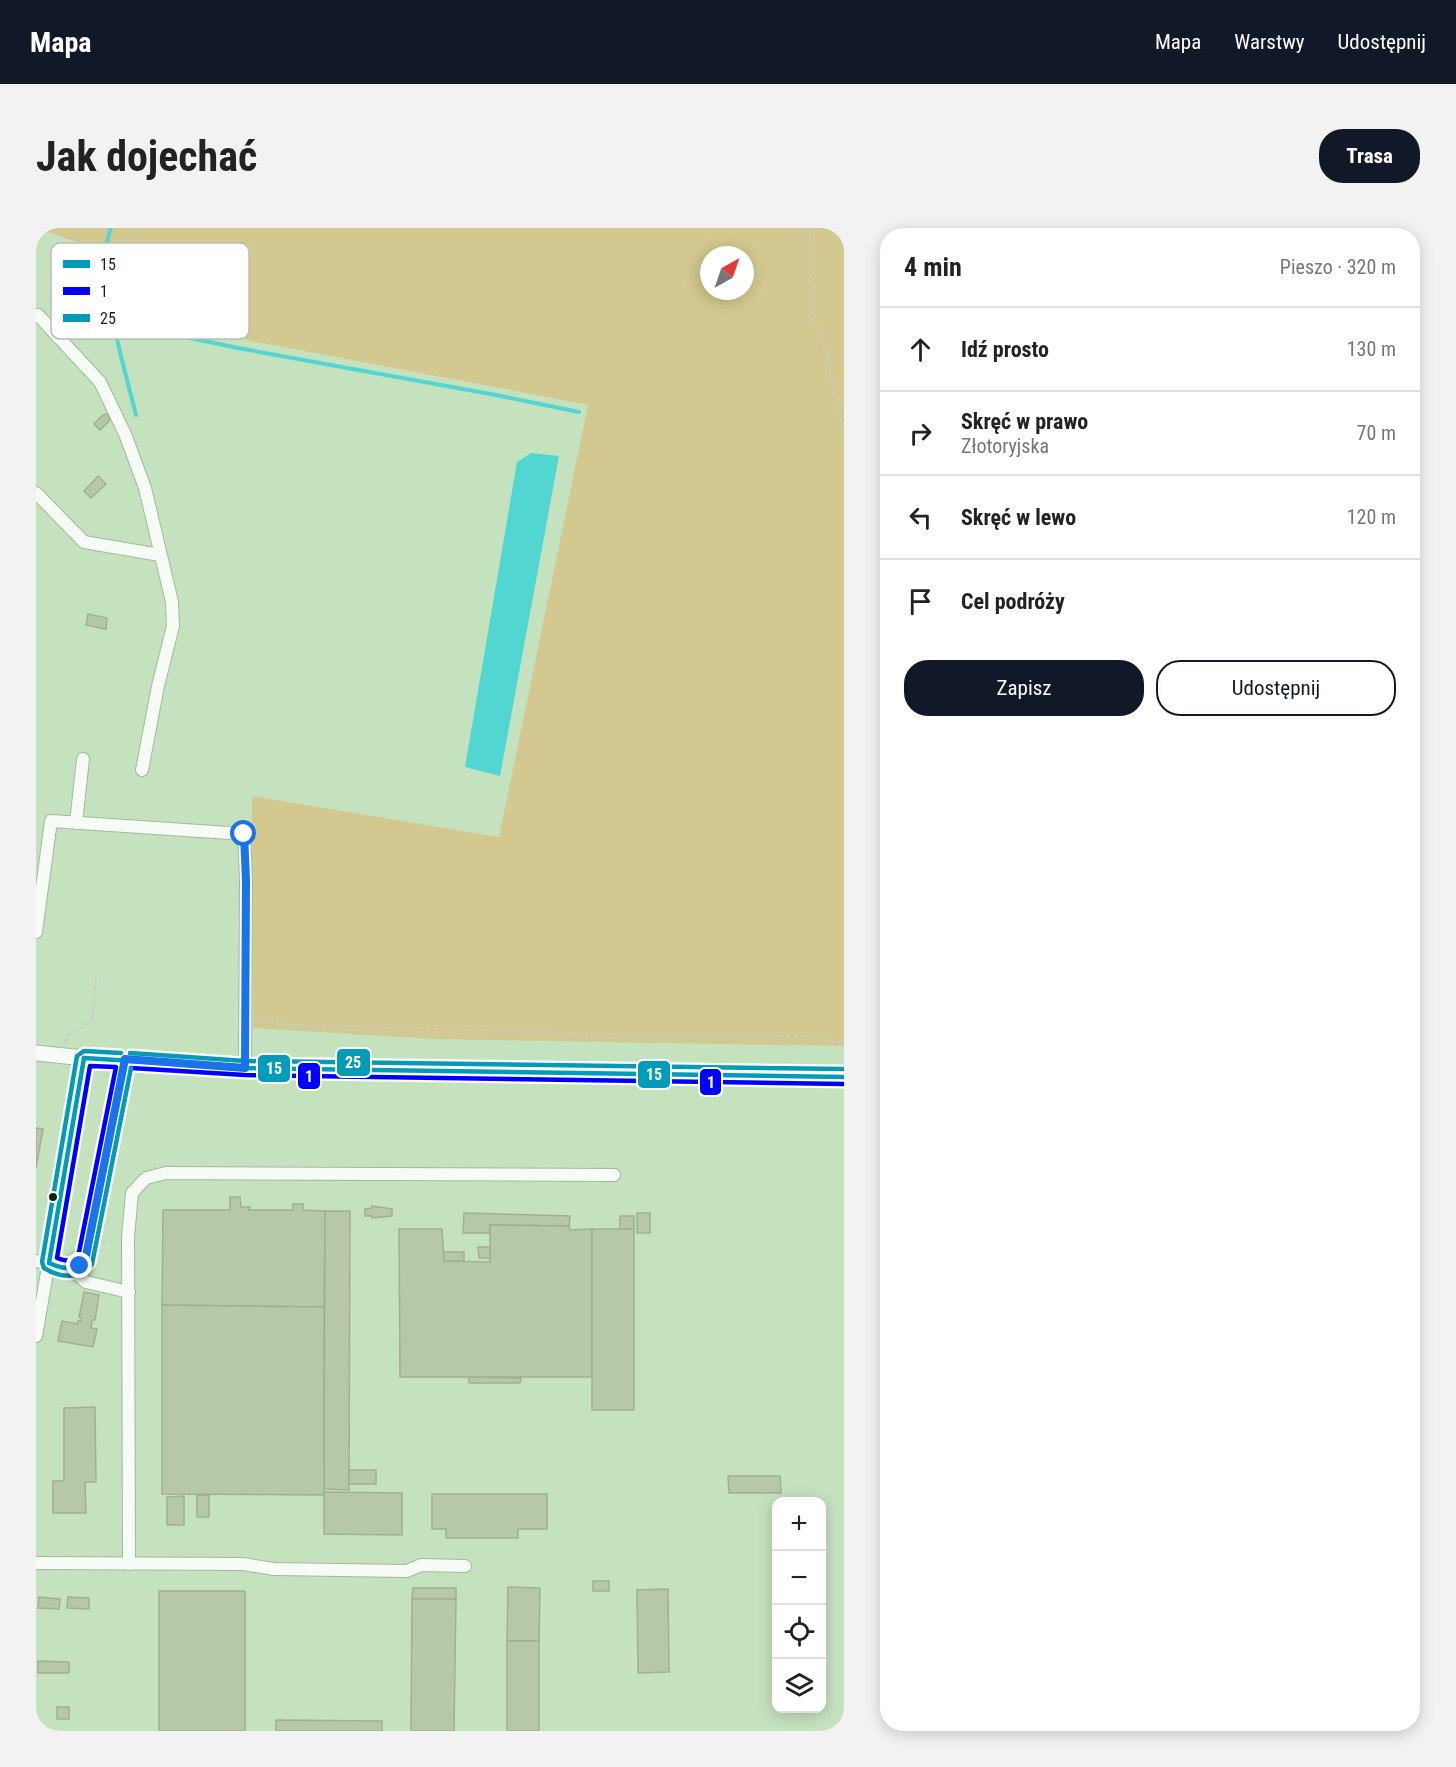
<!DOCTYPE html>
<html lang="pl">
<meta charset="utf-8">
<style>
:root{--surface:#fff;--page:#f2f2f2;--text:#222;--muted:#767676;--line:#e0e0e0;--accent:#111827}
body{margin:0;font-family:"Roboto Condensed",sans-serif;background:var(--page);color:var(--text)}
.controls{position:absolute;right:18px;bottom:18px;display:grid;overflow:hidden;border-radius:12px;box-shadow:0 3px 15px #0003}
.controls button{width:54px;height:54px;display:grid;place-items:center;padding:0;border:0;border-bottom:2px solid var(--line);background:var(--surface);color:var(--text);font:30px sans-serif}
.compass{position:absolute;left:664px;top:18px;width:54px;height:54px;border-radius:50%;background:var(--surface);box-shadow:0 3px 15px #0003;rotate:40deg}
.stop{position:absolute;width:18px;height:18px;margin:-14px;border:4px solid #1a73e8;border-radius:50%;background:#fff}
.stop.end{background:#1a73e8;border-color:#fff;box-shadow:0 2px 6px #0008}
.list{margin:0;padding:0;list-style:none}
h2{display:flex;justify-content:space-between;align-items:center;height:78px;margin:0;padding:0 24px;font-size:26px}
h2 small{font-size:20px;font-weight:400;color:var(--muted)}
.list li{display:grid;grid-template-columns:39px 1fr auto;gap:18px;align-items:center;box-sizing:border-box;height:84px;padding:0 24px;border-top:2px solid var(--line)}
.list b{display:block;font-size:22px;white-space:nowrap}
.list p{margin:0;font-size:20px;white-space:nowrap;color:var(--muted)}
.list em{font-size:20px;font-style:normal;color:var(--muted)}
.actions{display:flex;gap:12px;padding:18px 24px}
.actions a{flex:1;padding:14px 0;border:2px solid var(--accent);border-radius:24px;text-align:center;font-size:21px;color:var(--accent)}
.actions .main{background:var(--accent);color:#fff}
.icon{flex:none;width:33px;height:33px;fill:none;stroke:currentColor;stroke-width:2;stroke-linecap:round;stroke-linejoin:round}
.map{position:relative;flex:none;width:808px;height:1503px;overflow:hidden;border-radius:24px}
header{display:flex;align-items:center;gap:36px;box-sizing:border-box;height:84px;padding:0 30px;background:var(--accent);color:#fff}
header strong{font-size:28px}
nav{display:flex;gap:33px;margin-inline-start:auto;font-size:21px}
.intro{display:flex;align-items:center;justify-content:space-between;box-sizing:border-box;height:144px;padding:0 36px}
h1{margin:0;font-size:42px}
.button{padding:15px 27px;border-radius:24px;background:var(--accent);color:#fff;font-size:21px;font-weight:700}
main{display:flex;gap:36px;padding:0 36px}
aside{flex:1;background:var(--surface);border-radius:24px;box-shadow:0 3px 15px #0003}
.map>svg:first-child{display:block}
</style>
<header>
<strong>Mapa</strong>
<nav><a>Mapa</a><a>Warstwy</a><a>Udostępnij</a></nav>
</header>
<div class="intro"><h1>Jak dojechać</h1><a class="button">Trasa</a></div>
<main>
<div class="map">
<svg width="808" height="1503" viewBox="0 0 808 1503">
<rect width="100%" height="100%" fill="#c5e2bf"/>
<path fill="#d3c88f" fill-rule="evenodd" d="M0,0H808V818L398,811L217,800L216,568L463,609L552,177L81,87L72,25ZM673,27H709V63H673Z"/>
<path fill="#52d6d1" d="M495,225L523,228L464,548L429,539L481,234Z"/>
<g fill="none" stroke-linecap="round" stroke-linejoin="round">
<g stroke="#52d6d1" stroke-width="4">
<path d="M70,16C68,74 86,131 100,187"/>
<path d="M18,40L70,16L75,0"/>
<path d="M77,94L202,120L460,167L543,184"/>
</g>
</g>
<g fill="#b7c8a9" stroke="#a0b091" stroke-width="1.5">
<path d="M71,186L74,189L73,193L64,202L58,196L67,187Z"/>
<path d="M62,248L70,256L55,270L48,263Z"/>
<path d="M52,386L71,390L70,401L50,397Z"/>
<path d="M0,900L7,901L0,940Z"/>
<path d="M194,969H204L205,979H214L213,982H257V976H267V982L289,983L288,1079L126,1077L127,982H194Z"/>
<path d="M336,978L356,981V988L336,990V988H329V981L336,980Z"/>
<path d="M289,983H314L313,1262L288,1261Z"/>
<path d="M428,985L534,988L533,998L454,997L453,1005H427Z"/>
<rect x="601" y="985" width="13" height="20"/>
<rect x="584" y="988" width="14" height="13"/>
<path d="M454,997L533,998L534,1002L556,1001V1149H364L363,1001H406L408,1033L454,1034Z"/>
<rect x="556" y="1001" width="42" height="181"/>
<path d="M442,1019H454V1030H443Z"/>
<rect x="408" y="1024" width="20" height="9"/>
<path d="M48,1064L63,1067L59,1092H56L55,1100L61,1101L57,1119L22,1113L26,1093L42,1096V1093H45V1090L43,1089Z"/>
<path d="M126,1077L288,1079V1267L126,1266Z"/>
<path d="M433,1149L485,1150L484,1155H433Z"/>
<path d="M59,1179L60,1254H49L50,1285H17V1253H28V1180Z"/>
<rect x="313" y="1242" width="27" height="14"/>
<path d="M692,1248H744L745,1265H693Z"/>
<path d="M288,1264L366,1265V1307L288,1306Z"/>
<path d="M396,1266H511V1301H482V1310H410V1301H396Z"/>
<rect x="161" y="1267" width="12" height="22"/>
<path d="M148,1268V1297H131V1269Z"/>
<rect x="557" y="1353" width="16" height="10"/>
<path d="M472,1359L504,1360L503,1413H471Z"/>
<path d="M377,1360H420V1371H376Z"/>
<path d="M632,1361L633,1444L602,1445L601,1362Z"/>
<rect x="123" y="1363" width="86" height="140"/>
<path d="M3,1369L24,1371L23,1381L2,1380Z"/>
<path d="M32,1369L53,1370V1381L31,1380Z"/>
<path d="M376,1371H420L418,1503H375Z"/>
<rect x="471" y="1413" width="32" height="90"/>
<path d="M2,1433L33,1434V1445H2Z"/>
<rect x="21" y="1479" width="12" height="12"/>
<path d="M240,1492L346,1493V1503H240Z"/>
</g>
<g fill="none" stroke-linecap="round" stroke-linejoin="round">
<g stroke="#a2b99d" stroke-width="14">
<g id="minor">
<path d="M2,87L64,154L89,206L109,260L136,374L137,398L122,458L106,542"/>
<path d="M0,265L48,314L124,327"/>
<path d="M40,595L47,531"/>
<path d="M0,704L15,593L208,606L210,652L209,840"/>
<path d="M0,1033C17,1036 36,1048 49,1033L89,831"/>
<path d="M36,1041L50,1054L93,1064"/>
<path d="M0,1108L48,830"/>
<path d="M0,1335L207,1336L238,1341L371,1343L385,1337L429,1338"/>
<path d="M93,1336L92,1009L96,965L110,950L130,945L578,947"/>
</g>
</g>
<g stroke="#a2b99d" stroke-width="17">
<path id="major" d="M0,825L48,830L209,840L808,849"/>
</g>
<g stroke="#c6cec4" stroke-width="2" stroke-dasharray="4.5 3" stroke-linecap="butt">
<path d="M774,0L775,84L791,127L808,208"/>
<path d="M219,788L242,796L596,807L768,808L808,816"/>
<path d="M29,815L30,808L53,795L56,791L60,749"/>
<path d="M65,1013L80,1015"/>
</g>
<use href="#minor" stroke="#f6fbf5" stroke-width="12"/>
<use href="#major" stroke="#f6fbf5" stroke-width="15"/>
<g stroke="#fff" stroke-width="9">
<g id="bus-1">
<path d="M48,830L209,840L808,849"/>
<path d="M13,1035C26,1041 38,1043 49,1033L89,831"/>
<path d="M13,1035L48,830"/>
</g>
</g>
<g stroke="#fff" stroke-width="9">
<g id="bus-2">
<path d="M54,838L80,839L42,1029C35,1034 29,1033 21,1030Z"/>
<path d="M95,840L209,847L808,856"/>
</g>
</g>
<g stroke="#fff" stroke-width="9">
<g id="bus-3">
<path d="M85,825L48,823L41,828L6,1034L8,1040C24,1050 43,1052 56,1036L95,840"/>
<path d="M94,825L209,833L808,841"/>
</g>
</g>
<use href="#bus-1" stroke="#029cbb" stroke-width="4.5"/>
<use href="#bus-2" stroke="#00f" stroke-width="4.5"/>
<use href="#bus-3" stroke="#059ab6" stroke-width="4.5"/>
</g>
<g fill="none" stroke-linecap="round" stroke-linejoin="round">
<path stroke="#1a73e8" stroke-width="8" d="M44,1038L49,1033L89,831L209,840L210,652L208,606"/>
</g>
<circle fill="#12260d" stroke="#fff" stroke-width="2" cx="17" cy="969" r="5"/>
<rect x="15" y="15" width="198" height="96" rx="9" fill="#fff" stroke="#b8beb6" stroke-width="1.5"/>
<rect x="27" y="32" width="27" height="8" fill="#029cbb"/>
<rect x="27" y="59" width="27" height="8" fill="#00f"/>
<rect x="27" y="86" width="27" height="8" fill="#059ab6"/>
<g font-size="16" fill="#12260d">
<text x="64" y="42">15</text>
<text x="64" y="69">1</text>
<text x="64" y="96">25</text>
</g>
<g stroke="#fff" stroke-width="2">
<rect x="300" y="820" width="35" height="29" rx="6" fill="#059ab6"/>
<rect x="221" y="826" width="34" height="29" rx="6" fill="#029cbb"/>
<rect x="601" y="832" width="34" height="29" rx="6" fill="#029cbb"/>
<rect x="261" y="834" width="24" height="28" rx="6" fill="#00f"/>
<rect x="663" y="840" width="23" height="28" rx="6" fill="#00f"/>
</g>
<g font-size="16" text-anchor="middle" font-weight="bold" fill="#fff">
<text x="317" y="840">25</text>
<text x="238" y="846">15</text>
<text x="618" y="852">15</text>
<text x="273" y="854">1</text>
<text x="675" y="860">1</text>
</g>
</svg>
<div class="controls">
<button>+</button>
<button>−</button>
<button><svg class="icon" aria-label="locate" viewBox="0 0 24 24"><circle cx="12" cy="12" r="6"/><path d="M12 2v4M12 18v4M2 12h4M18 12h4"/></svg></button>
<button><svg class="icon" aria-label="layers" viewBox="0 0 24 24"><path d="M12 4l9 5-9 5-9-5zM3 14l9 5 9-5"/></svg></button>
</div>
<svg class="compass" viewBox="-18 -18 36 36"><path d="M0-13l5 13h-10z" fill="#e53935"/><path d="M0 13l5-13h-10z" fill="#767676"/></svg>
<div class="stop" style="left:208px;top:606px"></div>
<div class="stop end" style="left:44px;top:1038px"></div>
</div>
<aside>
<h2>4 min<small>Pieszo · 320 m</small></h2>
<ul class="list">
<li><svg class="icon" aria-label="ahead" viewBox="0 0 24 24"><path d="M12 20V5M6 11l6-6 6 6"/></svg><div><b>Idź prosto</b></div><em>130 m</em></li>
<li><svg class="icon" aria-label="right" viewBox="0 0 24 24"><path d="M7 20v-9h11M14 6l5 5-5 5"/></svg><div><b>Skręć w prawo</b><p>Złotoryjska</p></div><em>70 m</em></li>
<li><svg class="icon" aria-label="left" viewBox="0 0 24 24"><path d="M17 20v-9H6M10 6l-5 5 5 5"/></svg><div><b>Skręć w lewo</b></div><em>120 m</em></li>
<li><svg class="icon" aria-label="arrive" viewBox="0 0 24 24"><path d="M6 21V4h12l-3 4 3 4H6"/></svg><div><b>Cel podróży</b></div></li>
</ul>
<div class="actions"><a class="main">Zapisz</a><a>Udostępnij</a></div>
</aside>
</main>
